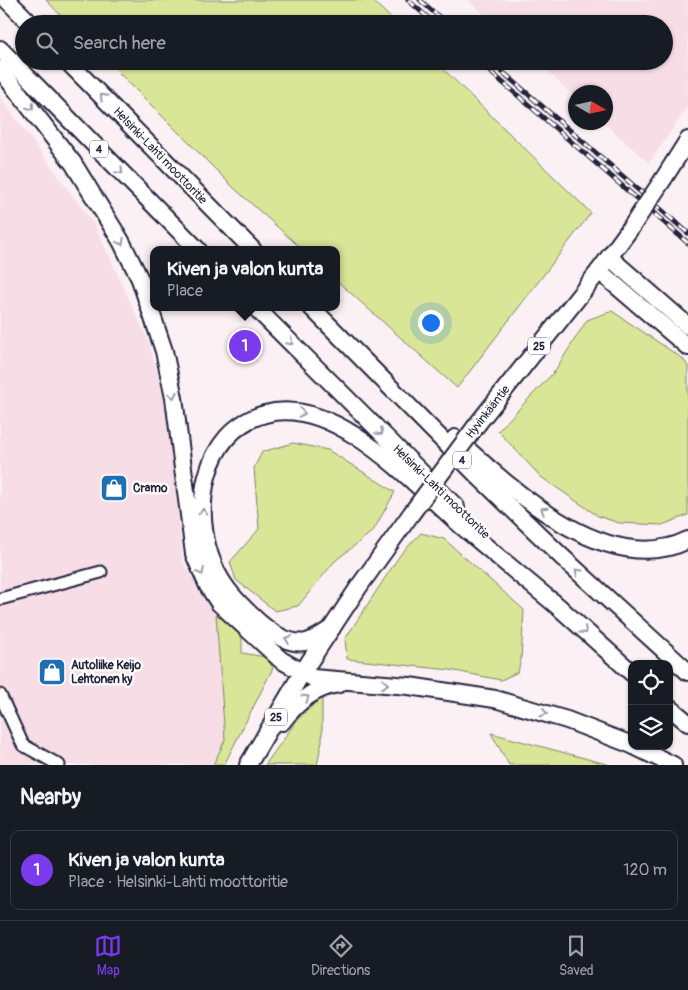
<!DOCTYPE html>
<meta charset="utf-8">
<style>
:root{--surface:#171b24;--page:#20242c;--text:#f1f3f6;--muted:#9ea1a6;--line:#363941;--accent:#7c3aed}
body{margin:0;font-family:Pangolin,sans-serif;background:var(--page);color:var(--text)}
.controls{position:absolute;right:15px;bottom:15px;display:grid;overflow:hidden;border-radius:10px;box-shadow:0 1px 4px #0004}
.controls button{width:45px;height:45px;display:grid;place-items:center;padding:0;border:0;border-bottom:1px solid var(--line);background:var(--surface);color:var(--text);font:25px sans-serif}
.compass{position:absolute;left:568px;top:85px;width:45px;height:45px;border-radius:50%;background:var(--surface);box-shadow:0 1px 4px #0004;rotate:99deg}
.you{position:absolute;left:430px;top:322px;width:18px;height:18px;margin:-12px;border:4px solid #fff;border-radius:50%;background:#1a73e8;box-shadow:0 0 0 8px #1a73e833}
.badge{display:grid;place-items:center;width:32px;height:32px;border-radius:50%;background:var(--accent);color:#fff;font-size:16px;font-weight:700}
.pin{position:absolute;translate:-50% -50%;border:2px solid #fff;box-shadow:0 1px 5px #0006}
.popup{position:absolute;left:150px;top:246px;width:190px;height:65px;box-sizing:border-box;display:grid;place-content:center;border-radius:10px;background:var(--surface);filter:drop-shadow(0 1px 4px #0005);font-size:16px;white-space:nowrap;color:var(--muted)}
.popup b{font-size:19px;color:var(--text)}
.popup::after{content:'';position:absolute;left:50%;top:100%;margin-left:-10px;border:10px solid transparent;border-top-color:var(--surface)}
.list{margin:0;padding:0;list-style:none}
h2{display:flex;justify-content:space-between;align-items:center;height:65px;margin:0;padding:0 20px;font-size:21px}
h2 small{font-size:16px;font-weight:400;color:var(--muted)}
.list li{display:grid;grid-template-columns:32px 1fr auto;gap:15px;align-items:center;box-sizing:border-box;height:80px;margin:0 10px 10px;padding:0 10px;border:1px solid var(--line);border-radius:10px}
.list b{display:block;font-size:19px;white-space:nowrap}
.list p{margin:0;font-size:16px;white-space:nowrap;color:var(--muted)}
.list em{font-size:16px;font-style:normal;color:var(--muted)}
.icon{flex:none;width:28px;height:28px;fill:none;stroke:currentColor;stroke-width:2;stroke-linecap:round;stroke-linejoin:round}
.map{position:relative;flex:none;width:688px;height:765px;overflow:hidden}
.search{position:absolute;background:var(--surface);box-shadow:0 1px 4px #0004;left:15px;right:15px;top:15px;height:55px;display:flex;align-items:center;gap:12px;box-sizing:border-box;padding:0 18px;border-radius:28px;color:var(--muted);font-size:19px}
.sheet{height:155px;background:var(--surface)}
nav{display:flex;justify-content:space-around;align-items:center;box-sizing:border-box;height:70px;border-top:1px solid var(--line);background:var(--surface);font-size:14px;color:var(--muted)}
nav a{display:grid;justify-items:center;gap:2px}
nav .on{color:var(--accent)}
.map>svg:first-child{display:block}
</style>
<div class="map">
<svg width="688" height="765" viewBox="0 0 688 765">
<rect width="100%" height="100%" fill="#fbf0f4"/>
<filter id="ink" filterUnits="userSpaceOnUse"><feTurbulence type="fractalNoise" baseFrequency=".02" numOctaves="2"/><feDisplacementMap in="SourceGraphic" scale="10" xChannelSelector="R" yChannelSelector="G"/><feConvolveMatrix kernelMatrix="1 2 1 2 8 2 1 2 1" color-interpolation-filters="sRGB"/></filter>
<g filter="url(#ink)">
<g fill="#f6dde6">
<path d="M468,0H688V106L649,163L604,123L606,122V92H576L575,97L536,61H664V24H495Z"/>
<path d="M0,97L95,226L149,343L167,409L183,562L216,614L225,740L212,765H0Z"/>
</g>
<g fill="#d9e597" stroke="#7e8469">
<path d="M46,0H372L397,24H69Z"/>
<path d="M107,61H435L591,213L457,388L336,280V250H303L234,188Z"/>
<path d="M612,311L683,359L688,366V515L662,525L619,523L598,516L541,477L498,431L554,372L587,320Z"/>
<path d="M293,443L328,450L395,492L373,531L335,561L298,606L275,611L236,580L230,562L259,529L254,468L262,452Z"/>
<path d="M421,533L444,539L524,610L521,659L518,672L501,680L450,670L347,659L345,639L400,555Z"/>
<path d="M216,614L242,637V653L266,657L273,668L224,765H213L225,740Z"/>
<path d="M322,697V741L317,765H265L298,719Z"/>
<path d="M491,733L610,765H509Z"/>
</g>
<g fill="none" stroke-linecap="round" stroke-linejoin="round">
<g stroke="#22223b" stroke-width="15">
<g id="minor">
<path d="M0,599L101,572"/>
<path d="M0,695L23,745L59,765"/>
</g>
</g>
<g stroke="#22223b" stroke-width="20">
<g id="highway">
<path d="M7,0L31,24"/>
<path d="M0,49L198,250"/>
<path d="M67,61L253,250"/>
<path d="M0,69L73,163L121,241L140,279L164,351L174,398L194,554L208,586L219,603L281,660L313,678L409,686L495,699L567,720L632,745"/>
<path d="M664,178L688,140"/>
<path d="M609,257L688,326"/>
<path d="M599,271L688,347"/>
<path d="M255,307L456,507"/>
<path d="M311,307L476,474L561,556L688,672"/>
<path d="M479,422L599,271L632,226"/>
<path d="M455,438C510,488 607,580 688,540"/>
<path d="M552,601L632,673"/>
<path d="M332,628C324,633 315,640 306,642C290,645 273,634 261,624C243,608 223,589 214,566C191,514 201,431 265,414C336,394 416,487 464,528C496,555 528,582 560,608"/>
<path d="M669,707L688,723"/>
<path d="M282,722C296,703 314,687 339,684"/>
<path d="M634,746L673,765"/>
<path d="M248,765L302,673L360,585L411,514"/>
</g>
</g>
<use href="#minor" stroke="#fff" stroke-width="11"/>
<use href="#highway" stroke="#fff" stroke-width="16"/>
<g stroke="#22223b" stroke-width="5">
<g id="rail">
<path d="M408,0L435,24"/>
<path d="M420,0L447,24"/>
<path d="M478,61L688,243"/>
<path d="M490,61L688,233"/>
</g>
</g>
<use href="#rail" stroke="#fff" stroke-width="3" stroke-dasharray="9" stroke-linecap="butt"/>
<g stroke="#22223b" stroke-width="20" stroke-linecap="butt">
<g id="highway-bridge">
<path d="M632,226L664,178"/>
<path d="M411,514L479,422"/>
</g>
</g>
<use href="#highway-bridge" stroke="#fff" stroke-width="16"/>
</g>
<defs><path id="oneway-chevron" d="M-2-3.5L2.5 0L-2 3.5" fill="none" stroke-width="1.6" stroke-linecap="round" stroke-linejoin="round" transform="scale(1.25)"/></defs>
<g stroke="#9c9ca7">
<use href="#oneway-chevron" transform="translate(103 97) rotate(-134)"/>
<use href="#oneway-chevron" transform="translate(31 107) rotate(51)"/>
<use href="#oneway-chevron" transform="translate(120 171) rotate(46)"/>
<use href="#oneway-chevron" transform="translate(121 242) rotate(62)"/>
<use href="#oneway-chevron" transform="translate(290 342) rotate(45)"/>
<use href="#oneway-chevron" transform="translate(173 395) rotate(79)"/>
<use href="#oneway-chevron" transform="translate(302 413) rotate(11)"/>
<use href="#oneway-chevron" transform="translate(380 432) rotate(45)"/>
<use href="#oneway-chevron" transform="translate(544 510) rotate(-147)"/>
<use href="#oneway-chevron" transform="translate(203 512) rotate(-89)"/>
<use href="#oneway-chevron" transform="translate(201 572) rotate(65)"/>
<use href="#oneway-chevron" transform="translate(578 572) rotate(-137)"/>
<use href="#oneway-chevron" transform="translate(584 631) rotate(42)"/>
<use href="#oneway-chevron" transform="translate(288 639) rotate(-160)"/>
<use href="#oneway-chevron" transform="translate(385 684) rotate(4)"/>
<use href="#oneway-chevron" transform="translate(306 698) rotate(-35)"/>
<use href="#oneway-chevron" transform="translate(544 713) rotate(17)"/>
</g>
</g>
<defs>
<g id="shop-square" transform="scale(1.4375)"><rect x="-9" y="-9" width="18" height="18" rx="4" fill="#1f6fb2" stroke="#fff"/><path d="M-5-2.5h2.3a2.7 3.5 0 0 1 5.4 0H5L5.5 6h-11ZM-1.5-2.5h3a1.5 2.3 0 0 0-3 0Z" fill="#fff"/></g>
</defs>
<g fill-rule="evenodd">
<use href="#shop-square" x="114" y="488"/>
<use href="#shop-square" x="52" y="672"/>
</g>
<g text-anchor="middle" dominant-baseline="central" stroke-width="4.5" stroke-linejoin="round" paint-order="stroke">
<g fill="#fff" stroke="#646476" stroke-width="1">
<rect x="90" y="140.5" width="18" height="17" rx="4"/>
<rect x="528" y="337.5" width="22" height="17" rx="4"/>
<rect x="453" y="451.5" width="18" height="17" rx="4"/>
<rect x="265" y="708.5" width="22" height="17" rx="4"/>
</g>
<g font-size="11" font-weight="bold" fill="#22223b">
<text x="99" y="149">4</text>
<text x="539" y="346">25</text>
<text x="462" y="460">4</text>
<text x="276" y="717">25</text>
</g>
<g font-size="12" fill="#22223b" stroke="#fff">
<text transform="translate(160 156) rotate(46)">Helsinki-Lahti moottoritie</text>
<text transform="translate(488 412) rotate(-52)">Hyvinkääntie</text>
<text transform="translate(441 492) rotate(44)">Helsinki-Lahti moottoritie</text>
</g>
<g font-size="12" font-weight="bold" fill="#22223b" stroke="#fff" text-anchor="start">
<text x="133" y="488">Cramo</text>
<text x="71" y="665">Autoliike Keijo<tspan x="71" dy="14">Lehtonen ky</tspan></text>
</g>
</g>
</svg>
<div class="controls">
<button><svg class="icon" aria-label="locate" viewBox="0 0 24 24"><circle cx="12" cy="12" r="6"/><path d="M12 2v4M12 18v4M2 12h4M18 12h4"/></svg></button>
<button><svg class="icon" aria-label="layers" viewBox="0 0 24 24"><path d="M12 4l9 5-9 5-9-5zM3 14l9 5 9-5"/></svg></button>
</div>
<svg class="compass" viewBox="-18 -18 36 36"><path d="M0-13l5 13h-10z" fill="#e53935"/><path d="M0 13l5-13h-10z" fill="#9ea1a6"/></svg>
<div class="you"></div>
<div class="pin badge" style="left:245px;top:346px">1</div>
<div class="popup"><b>Kiven ja valon kunta</b>Place</div>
<div class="search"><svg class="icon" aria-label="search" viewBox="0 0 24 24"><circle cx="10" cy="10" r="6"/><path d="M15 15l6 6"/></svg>Search here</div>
</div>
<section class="sheet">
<h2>Nearby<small></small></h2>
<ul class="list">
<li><span class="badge">1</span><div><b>Kiven ja valon kunta</b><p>Place · Helsinki-Lahti moottoritie</p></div><em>120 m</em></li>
</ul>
</section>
<nav>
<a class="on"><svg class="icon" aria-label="map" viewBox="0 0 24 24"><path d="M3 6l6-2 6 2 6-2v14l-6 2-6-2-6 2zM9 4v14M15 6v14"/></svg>Map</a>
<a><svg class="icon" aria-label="directions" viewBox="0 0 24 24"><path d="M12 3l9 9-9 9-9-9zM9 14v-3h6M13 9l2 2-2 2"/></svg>Directions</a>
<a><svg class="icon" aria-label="saved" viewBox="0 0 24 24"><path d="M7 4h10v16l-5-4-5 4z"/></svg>Saved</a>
</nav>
